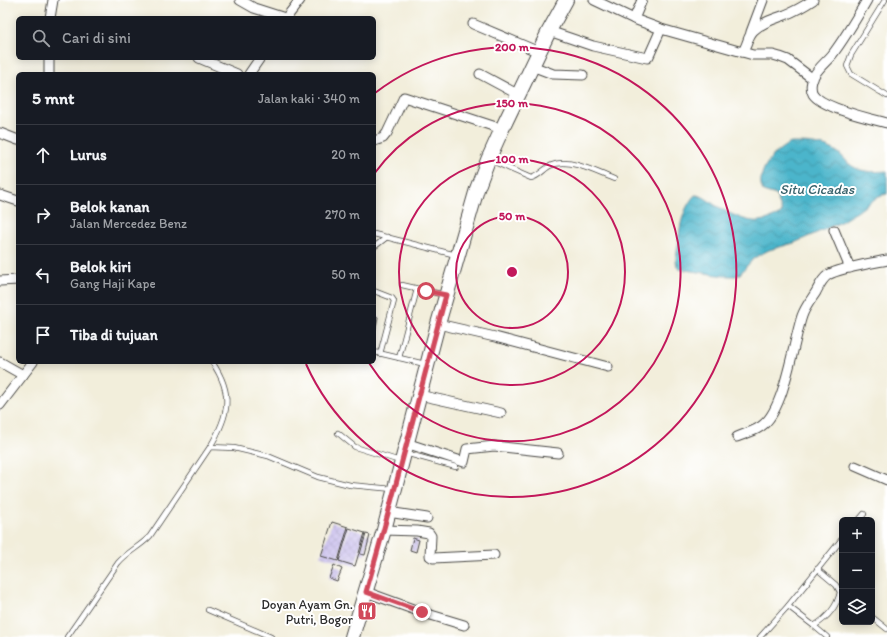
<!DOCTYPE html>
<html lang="id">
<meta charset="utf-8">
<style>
:root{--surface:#171b24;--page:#242831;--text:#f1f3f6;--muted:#9ea1a6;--line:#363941}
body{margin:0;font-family:Itim,sans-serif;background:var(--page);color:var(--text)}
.controls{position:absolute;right:12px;bottom:12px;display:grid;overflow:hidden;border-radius:6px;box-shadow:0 2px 10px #0003}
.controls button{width:36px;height:36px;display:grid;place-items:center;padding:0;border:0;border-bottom:1px solid var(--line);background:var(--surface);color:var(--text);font:20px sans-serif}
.stop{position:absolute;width:12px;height:12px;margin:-9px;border:3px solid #d1495b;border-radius:50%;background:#fff}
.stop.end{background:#d1495b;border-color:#fff;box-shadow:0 1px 4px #0008}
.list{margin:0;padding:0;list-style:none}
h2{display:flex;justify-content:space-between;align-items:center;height:52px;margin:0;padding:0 16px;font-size:17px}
h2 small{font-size:13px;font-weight:400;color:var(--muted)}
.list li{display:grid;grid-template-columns:26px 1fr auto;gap:12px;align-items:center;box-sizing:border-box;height:60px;padding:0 16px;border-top:1px solid var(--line)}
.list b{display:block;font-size:15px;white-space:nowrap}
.list p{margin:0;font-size:13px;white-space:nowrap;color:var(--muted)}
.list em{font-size:13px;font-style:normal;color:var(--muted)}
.icon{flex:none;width:22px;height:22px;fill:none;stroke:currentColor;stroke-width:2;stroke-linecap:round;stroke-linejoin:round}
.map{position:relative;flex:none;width:887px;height:637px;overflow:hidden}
.search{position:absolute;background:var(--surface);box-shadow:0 2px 10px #0003;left:16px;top:16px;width:360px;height:44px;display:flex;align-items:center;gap:10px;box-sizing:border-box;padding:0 14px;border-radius:6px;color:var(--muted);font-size:15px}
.panel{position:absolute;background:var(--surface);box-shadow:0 2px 10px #0003;left:16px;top:72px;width:360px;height:292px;border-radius:6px}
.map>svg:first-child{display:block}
</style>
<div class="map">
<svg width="887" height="637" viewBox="0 0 887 637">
<defs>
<pattern id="water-waves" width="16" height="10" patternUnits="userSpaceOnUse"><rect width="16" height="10" fill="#4cb5cb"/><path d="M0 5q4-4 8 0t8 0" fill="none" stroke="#3f93a5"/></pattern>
<pattern id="building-cross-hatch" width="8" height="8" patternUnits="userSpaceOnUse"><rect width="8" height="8" fill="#c7bcec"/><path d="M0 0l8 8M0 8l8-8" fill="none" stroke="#aba2cb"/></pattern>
</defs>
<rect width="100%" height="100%" fill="#fff"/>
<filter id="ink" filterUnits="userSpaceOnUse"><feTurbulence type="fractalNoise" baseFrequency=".025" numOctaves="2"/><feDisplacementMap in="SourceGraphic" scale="8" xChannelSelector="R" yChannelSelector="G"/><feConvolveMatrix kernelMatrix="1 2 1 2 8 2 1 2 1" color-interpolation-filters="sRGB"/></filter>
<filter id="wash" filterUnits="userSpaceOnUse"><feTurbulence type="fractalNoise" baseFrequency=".012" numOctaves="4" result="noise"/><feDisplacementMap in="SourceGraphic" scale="16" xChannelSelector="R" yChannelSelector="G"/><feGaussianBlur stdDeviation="0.9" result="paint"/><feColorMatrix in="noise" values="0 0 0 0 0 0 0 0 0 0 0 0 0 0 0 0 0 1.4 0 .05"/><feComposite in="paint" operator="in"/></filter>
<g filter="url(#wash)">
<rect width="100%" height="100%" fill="#f2eedb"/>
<path fill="url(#water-waves)" stroke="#3c707b" d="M791,143C805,143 821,143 834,150C840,153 844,158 848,163C860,173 872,172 887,171V194L879,196L857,212L837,224L794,243L769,250L759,255L753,259L740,274L736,276H724L679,269L677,267L676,260C679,238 679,212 695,195C703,195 709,201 715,205C727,212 746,223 760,221C767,220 775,217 781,214L782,212L776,195L763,191C754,173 775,149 791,143Z"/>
<g id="blocks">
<g fill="url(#building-cross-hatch)">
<path d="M374,315L378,317L375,333H374Z"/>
<path d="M332,522L348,527L338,561L321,556Z"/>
<path d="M349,528L365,533L355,566L339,561Z"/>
<path d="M366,534L370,535L365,555L360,554Z"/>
<path d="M413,538L419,540L416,552L410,550Z"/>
<path d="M334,565L342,569L337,581L329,578Z"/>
</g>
</g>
</g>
<g filter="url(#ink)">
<use href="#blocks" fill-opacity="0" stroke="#494845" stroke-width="1"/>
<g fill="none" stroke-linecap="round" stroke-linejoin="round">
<g stroke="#494845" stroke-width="6">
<g id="service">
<path d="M885,0L851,55L847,66L851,74L887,96"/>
<path d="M490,160L531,178C540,176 544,168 552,165C571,158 596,172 614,179"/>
<path d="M374,234L456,255"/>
<path d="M374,247L387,237"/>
<path d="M402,285L445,295"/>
<path d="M374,291L392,298L394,301L380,354"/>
<path d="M374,352L425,364"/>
<path d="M399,358L417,289"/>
<path d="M338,433L355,447L400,461"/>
<path d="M210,447C229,415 234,394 212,362"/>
<path d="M405,453L456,467"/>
<path d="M859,520L864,514"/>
<path d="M788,606L814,626C827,618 837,607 840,592L836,585L817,569"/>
<path d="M208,610L271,637"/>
<path d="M872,617L887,629"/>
<path d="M814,626L827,637"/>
<path d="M67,637L118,563C127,552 141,546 150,536L210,447L234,448L268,456L318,477L350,485L393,489"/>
<path d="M760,637L788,606L842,539"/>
</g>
</g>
<g stroke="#494845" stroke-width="11">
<g id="minor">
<path d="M240,0L254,8L285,18"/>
<path d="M594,0L634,19L661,29L753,55H773L780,57L788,60L813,79"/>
<path d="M867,0C856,19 845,38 832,55C826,62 818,68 814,76C811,81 810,89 813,94C822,108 871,119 887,123"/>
<path d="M50,18L53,0"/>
<path d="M286,18L300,0"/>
<path d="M634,19L642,0"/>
<path d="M473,24L539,52"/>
<path d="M549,31L593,46L647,58L649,56L661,29"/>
<path d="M751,32L763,0"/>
<path d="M742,52C748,46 747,36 754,30C763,22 774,19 785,15C795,11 804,6 813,0"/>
<path d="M49,58V74"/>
<path d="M199,58L237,74"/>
<path d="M532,66L553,74L583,75"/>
<path d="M249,74L260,58"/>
<path d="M480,74L519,95"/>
<path d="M0,133L18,140"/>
<path d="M374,141L383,138L387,133L404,97L502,129"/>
<path d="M0,195L18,201"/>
<path d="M834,230L850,268"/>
<path d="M0,281L18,280"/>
<path d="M438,324L495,337L608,367"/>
<path d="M0,362L23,375"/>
<path d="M419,395L501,413"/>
<path d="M0,405L33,362"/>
<path d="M737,437C746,433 757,431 764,424C785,406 793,343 802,316C805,307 811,300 816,292C819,286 822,279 828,275C839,268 873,263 887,260"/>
<path d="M406,443L464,462L467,449L494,446L558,453"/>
<path d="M855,466L887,480"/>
<path d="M388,512L427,518"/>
<path d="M384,530L417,531L429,533L431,536L430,556L433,558L494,555"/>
<path d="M366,592L421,612L464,625"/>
</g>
</g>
<g stroke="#494845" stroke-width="16">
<path id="primary" d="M352,637L384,530L438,324L477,189L488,160L502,129L549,31L566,0"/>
</g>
<use href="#service" stroke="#fff" stroke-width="4.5"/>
<use href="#minor" stroke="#fff" stroke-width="9"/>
<use href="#primary" stroke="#fff" stroke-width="14"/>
</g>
</g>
<g fill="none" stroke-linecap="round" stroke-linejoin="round" filter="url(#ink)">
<path stroke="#d1495b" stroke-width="5" d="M422,612L366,592C395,493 419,394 446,295L426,291"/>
</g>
<g fill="none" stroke="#c2185b" stroke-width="2">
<circle cx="512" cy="272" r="56"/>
<circle cx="512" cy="272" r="113"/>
<path d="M374 174A169 169 0 1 1 369 363"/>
<path d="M375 93A225 225 0 1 1 306 364"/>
</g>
<defs>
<g id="restaurant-square" transform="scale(1)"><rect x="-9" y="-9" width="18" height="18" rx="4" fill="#d1495b" stroke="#fff"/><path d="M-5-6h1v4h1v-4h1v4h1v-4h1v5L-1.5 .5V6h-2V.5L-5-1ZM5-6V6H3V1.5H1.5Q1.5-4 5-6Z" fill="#fff"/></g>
</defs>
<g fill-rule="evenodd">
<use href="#restaurant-square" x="367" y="611"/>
</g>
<g text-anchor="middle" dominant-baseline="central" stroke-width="4" stroke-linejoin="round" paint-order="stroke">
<g font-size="13" fill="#2b2b2b" stroke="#fff" text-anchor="end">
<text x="353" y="604">Doyan Ayam Gn.<tspan x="353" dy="15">Putri, Bogor</tspan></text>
</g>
<g font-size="14" font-style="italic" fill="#38626b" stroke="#fff">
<text x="817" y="189">Situ Cicadas</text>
</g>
</g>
<circle cx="512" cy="272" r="6" fill="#c2185b" stroke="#fff" stroke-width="2"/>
<g font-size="12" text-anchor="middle" font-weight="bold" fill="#c2185b" stroke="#fff" stroke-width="4" stroke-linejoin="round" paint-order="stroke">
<text x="512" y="51">200 m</text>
<text x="512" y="107">150 m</text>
<text x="512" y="163">100 m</text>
<text x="512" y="220">50 m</text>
</g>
</svg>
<div class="controls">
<button>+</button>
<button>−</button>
<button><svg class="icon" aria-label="layers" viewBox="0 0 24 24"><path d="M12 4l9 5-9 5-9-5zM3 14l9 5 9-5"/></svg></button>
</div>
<div class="stop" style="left:426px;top:291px"></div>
<div class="stop end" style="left:422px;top:612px"></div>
<div class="search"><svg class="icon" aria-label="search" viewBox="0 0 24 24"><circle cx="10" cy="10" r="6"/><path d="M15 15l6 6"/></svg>Cari di sini</div>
<section class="panel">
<h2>5 mnt<small>Jalan kaki · 340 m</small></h2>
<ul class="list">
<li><svg class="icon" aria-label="ahead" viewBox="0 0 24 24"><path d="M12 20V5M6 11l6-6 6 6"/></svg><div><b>Lurus</b></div><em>20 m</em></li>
<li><svg class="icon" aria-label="right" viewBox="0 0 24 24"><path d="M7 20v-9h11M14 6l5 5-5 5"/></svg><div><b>Belok kanan</b><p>Jalan Mercedez Benz</p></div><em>270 m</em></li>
<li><svg class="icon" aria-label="left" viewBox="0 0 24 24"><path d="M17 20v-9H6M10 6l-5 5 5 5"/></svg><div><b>Belok kiri</b><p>Gang Haji Kape</p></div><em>50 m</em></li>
<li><svg class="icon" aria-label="arrive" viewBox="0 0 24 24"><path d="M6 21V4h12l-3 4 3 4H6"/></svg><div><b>Tiba di tujuan</b></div></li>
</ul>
</section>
</div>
